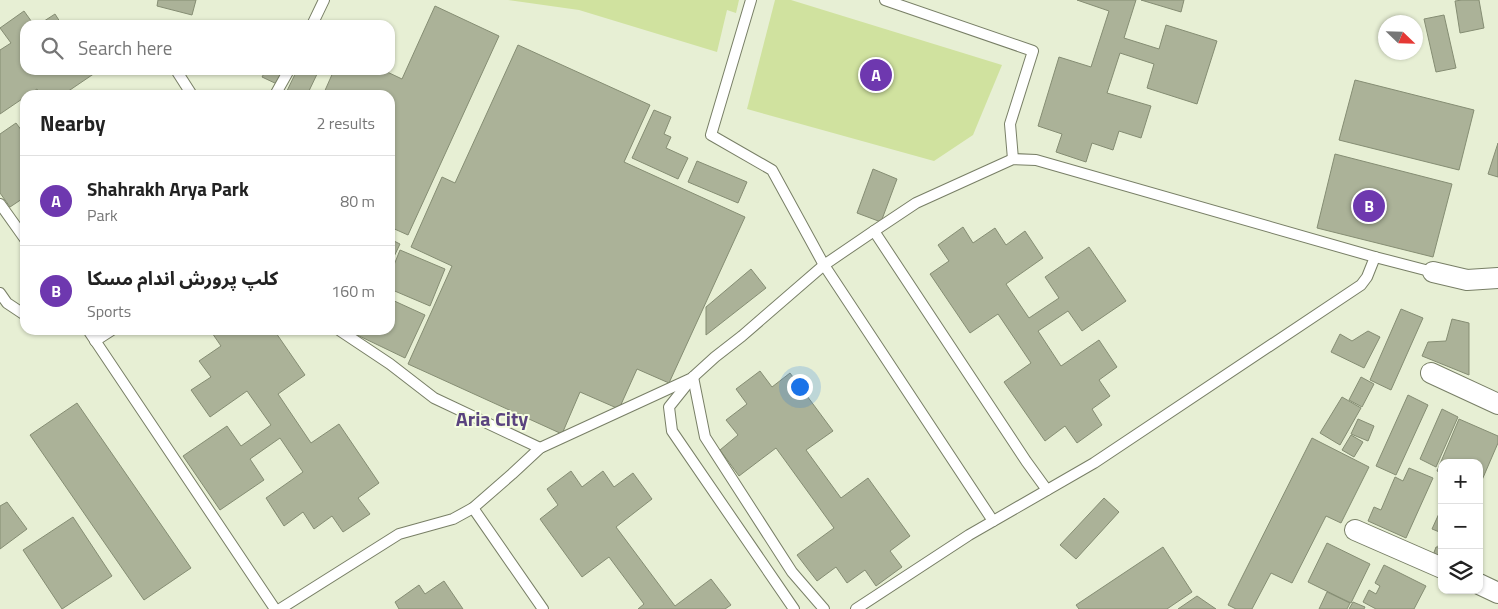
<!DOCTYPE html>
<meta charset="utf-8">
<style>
:root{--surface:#fff;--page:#f6f6f6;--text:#222;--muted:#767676;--line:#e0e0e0;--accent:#6e38af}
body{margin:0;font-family:"Titillium Web","Noto Sans Arabic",sans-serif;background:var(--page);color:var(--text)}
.controls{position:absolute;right:15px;bottom:15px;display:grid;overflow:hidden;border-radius:10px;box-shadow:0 1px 4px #0004}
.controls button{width:45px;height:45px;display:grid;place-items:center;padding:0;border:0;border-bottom:1px solid var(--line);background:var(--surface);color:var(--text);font:25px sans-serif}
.compass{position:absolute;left:1378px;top:15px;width:45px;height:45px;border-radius:50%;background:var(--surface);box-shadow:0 1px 4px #0004;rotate:113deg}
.you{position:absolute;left:799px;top:386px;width:18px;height:18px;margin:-12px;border:4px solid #fff;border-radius:50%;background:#1a73e8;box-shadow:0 0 0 8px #1a73e833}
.badge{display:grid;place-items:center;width:32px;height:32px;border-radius:50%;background:var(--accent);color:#fff;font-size:16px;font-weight:700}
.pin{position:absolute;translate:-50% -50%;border:2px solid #fff;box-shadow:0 1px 5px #0006}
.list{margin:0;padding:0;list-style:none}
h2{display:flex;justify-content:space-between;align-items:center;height:65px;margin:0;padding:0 20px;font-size:21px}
h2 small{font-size:16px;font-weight:400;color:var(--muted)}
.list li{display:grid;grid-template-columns:32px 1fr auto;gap:15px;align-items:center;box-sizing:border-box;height:90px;padding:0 20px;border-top:1px solid var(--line)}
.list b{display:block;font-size:19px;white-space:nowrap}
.list p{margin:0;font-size:16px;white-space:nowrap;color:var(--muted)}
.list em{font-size:16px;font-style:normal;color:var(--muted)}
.icon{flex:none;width:28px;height:28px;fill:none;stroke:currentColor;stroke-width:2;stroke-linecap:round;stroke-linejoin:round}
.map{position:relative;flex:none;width:1498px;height:609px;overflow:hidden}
.search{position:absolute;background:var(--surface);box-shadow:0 1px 4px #0004;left:20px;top:20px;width:375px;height:55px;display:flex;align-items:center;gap:12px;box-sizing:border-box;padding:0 18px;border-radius:15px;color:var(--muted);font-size:19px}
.panel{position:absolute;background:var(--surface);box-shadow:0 1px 4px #0004;left:20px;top:90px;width:375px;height:245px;border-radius:15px}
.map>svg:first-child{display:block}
</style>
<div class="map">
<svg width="1498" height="609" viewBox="0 0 1498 609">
<rect width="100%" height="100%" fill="#e7efd4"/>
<g fill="#d0e29f">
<path d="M508,0H739L736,13L727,10L717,52L579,10Z"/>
<path d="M775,0H791L1002,65L973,135L934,161L747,109Z"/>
</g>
<g fill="#abb298" stroke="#858d73">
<path d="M158,0H196L192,15L157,6Z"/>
<path d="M1136,0L1124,38L1159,49L1166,25L1217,41L1197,104L1147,88L1154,64L1120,53L1107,93L1151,106L1141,138L1119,131L1113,150L1092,143L1086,162L1056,152L1062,134L1038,126L1059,57L1091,67L1109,11L1077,0Z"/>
<path d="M1141,0H1184L1181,12Z"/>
<path d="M1462,0H1479L1484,28L1460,33L1455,1Z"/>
<path d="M435,6L499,36L408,235L390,227V95H323L334,70H383L402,79Z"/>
<path d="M24,11L34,25H25V70H93L95,73L67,92L70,95H41L37,89L28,95H25V97L0,114V50L11,43L0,28Z"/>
<path d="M55,14L62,25H38Z"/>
<path d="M1444,15L1456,68L1436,72L1424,19Z"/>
<path d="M518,45L650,105L624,162L745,217L669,383L637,369L619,409L580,392L562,434L408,364L452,266L411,247L442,177L455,183Z"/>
<path d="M266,70H285L279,85L262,77Z"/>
<path d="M297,70H319L307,95H285Z"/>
<path d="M1355,80L1474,110L1459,170L1339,140Z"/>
<path d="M654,110L671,117L664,134L671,137L666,148L688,158L678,179L632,158Z"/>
<path d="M16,123L25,135V197L10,207L0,193V134Z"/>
<path d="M1498,143V177L1488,174Z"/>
<path d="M1335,154L1452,184L1433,257L1317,228Z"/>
<path d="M697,161L747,182L738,203L688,182Z"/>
<path d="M873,169L897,179L881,222L857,213Z"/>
<path d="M963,227L973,243L995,228L1006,245L1025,231L1043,258L1006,284L1029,318L1059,298L1045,277L1089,247L1126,301L1082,331L1068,311L1038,331L1061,366L1099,340L1117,367L1099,380L1110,396L1092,409L1102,425L1077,443L1065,426L1045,441L1004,382L1031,363L998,314L970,333L930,274L949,261L938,245Z"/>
<path d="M390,239L400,244L390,265Z"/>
<path d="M400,250L445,269L430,306L390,289V275Z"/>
<path d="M751,269L766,288L706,335V307Z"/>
<path d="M390,299L425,315L405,358L353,333L354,330H390Z"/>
<path d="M1401,309L1423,318L1391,390L1370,380Z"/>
<path d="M1452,319L1469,323V375L1422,356L1428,342L1446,341Z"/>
<path d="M210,330H274L305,375L278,394L311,443L339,424L379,483L358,498L370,514L343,532L332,516L314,529L303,512L284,526L266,498L303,472L280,438L250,459L264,480L220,510L183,456L227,426L241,446L271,425L247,391L210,417L191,390L211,377L199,361L221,346Z"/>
<path d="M1368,331L1380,337L1364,368L1331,352L1340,334L1352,341Z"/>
<path d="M760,371L772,387L790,373L833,431L806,450L841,498L868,478L910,536L890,551L902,567L876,586L865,570L847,583L836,567L817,581L797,555L834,528L776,448L739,476L720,450L738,435L726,420L747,404L736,389Z"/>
<path d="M1361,377L1374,384L1362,407L1349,400Z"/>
<path d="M1408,395L1428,405L1396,475L1376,466Z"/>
<path d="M1342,397L1361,408L1340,445L1320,433Z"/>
<path d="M77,403L191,568L144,600L30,435Z"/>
<path d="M1442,409L1458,417L1436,467L1420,459Z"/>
<path d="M1358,419L1374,426L1368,441L1351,434Z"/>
<path d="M1459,419L1498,436V443L1479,487V463H1442V473L1437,471Z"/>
<path d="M1351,435L1363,442L1354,457L1342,450Z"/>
<path d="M1312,438L1369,467L1341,523L1326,516L1292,583L1271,573L1252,609H1236L1228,605Z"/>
<path d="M1409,468L1433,478L1406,538L1368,521L1374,507L1381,510L1395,477L1403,481Z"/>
<path d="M571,471L582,487L603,471L614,487L633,473L652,499L616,527L675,606L711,579L731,605L725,609H638L644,604L609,557L582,577L540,519L558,505L547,489Z"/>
<path d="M1104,498L1119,512L1076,559L1060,545Z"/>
<path d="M7,502L27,529L0,549V506Z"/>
<path d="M1442,507V533L1432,529Z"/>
<path d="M73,517L112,576L62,609L23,550Z"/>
<path d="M1440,537L1442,538V562L1432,558L1436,547H1438Z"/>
<path d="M1327,543L1370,564L1351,603L1308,582Z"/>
<path d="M1163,547L1192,592L1167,609H1079L1076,605Z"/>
<path d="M1384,565L1426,586L1414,609H1376L1363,602L1369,590L1376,594L1380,586L1375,583Z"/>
<path d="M444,581L463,609H399L395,602L419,585L425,594Z"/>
<path d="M1327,592L1350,603L1347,609H1319Z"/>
<path d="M1197,596L1216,609H1178Z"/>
<path d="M1353,602L1365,607L1364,609H1349Z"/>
</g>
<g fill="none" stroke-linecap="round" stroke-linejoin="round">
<g stroke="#787f66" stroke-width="12">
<g id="service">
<path d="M751,0L711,135L772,170L824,265L993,521"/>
<path d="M885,0L1033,51L1010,124L1013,159"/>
<path d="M312,25L324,0"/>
<path d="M176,70L192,95"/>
<path d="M275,95L289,70"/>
<path d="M0,204L25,239"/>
<path d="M874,231L1026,461L1047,490"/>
<path d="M0,293L7,303L25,315"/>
<path d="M88,330L275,609"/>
<path d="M339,330L390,364L434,398L540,448"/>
<path d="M95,341L112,330"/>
<path d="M693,377L705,437L792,572L824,609"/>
<path d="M473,508L543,609"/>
<path d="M280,609L399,534L453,519L473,508L512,474L540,448L690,379"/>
<path d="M794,609L672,431L669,407L693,377L715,357L742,336L824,265L874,231L916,203L1013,159L1036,160L1375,257L1433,272"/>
<path d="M856,609L969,535L1094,463L1361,285L1367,277L1375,257"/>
</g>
</g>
<g stroke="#787f66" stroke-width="22">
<g id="minor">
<path d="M1433,272L1467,280L1498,278"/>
<path d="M1431,373L1498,404"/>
<path d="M1355,530L1442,568"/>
<path d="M1479,584L1498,593"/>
</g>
</g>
<use href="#service" stroke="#fff" stroke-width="10"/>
<use href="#minor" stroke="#fff" stroke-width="20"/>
</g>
<g text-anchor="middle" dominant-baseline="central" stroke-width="4" stroke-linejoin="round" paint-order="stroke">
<g font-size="20" font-weight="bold" fill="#5a437f" stroke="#f5fde1">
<text x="492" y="418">Aria City</text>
</g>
</g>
</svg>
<div class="controls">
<button>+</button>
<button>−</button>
<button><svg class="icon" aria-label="layers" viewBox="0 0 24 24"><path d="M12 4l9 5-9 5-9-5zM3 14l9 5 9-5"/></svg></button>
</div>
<svg class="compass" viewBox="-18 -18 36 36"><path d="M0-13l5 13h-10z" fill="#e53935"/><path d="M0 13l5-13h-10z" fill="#767676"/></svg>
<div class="you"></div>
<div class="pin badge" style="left:876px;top:75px">A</div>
<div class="pin badge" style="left:1369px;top:206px">B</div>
<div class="search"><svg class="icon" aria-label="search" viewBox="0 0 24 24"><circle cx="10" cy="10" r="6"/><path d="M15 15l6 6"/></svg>Search here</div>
<section class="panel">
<h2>Nearby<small>2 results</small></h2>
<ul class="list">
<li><span class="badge">A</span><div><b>Shahrakh Arya Park</b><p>Park</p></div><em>80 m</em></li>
<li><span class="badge">B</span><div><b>کلپ پرورش اندام مسکا</b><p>Sports</p></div><em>160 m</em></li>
</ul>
</section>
</div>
